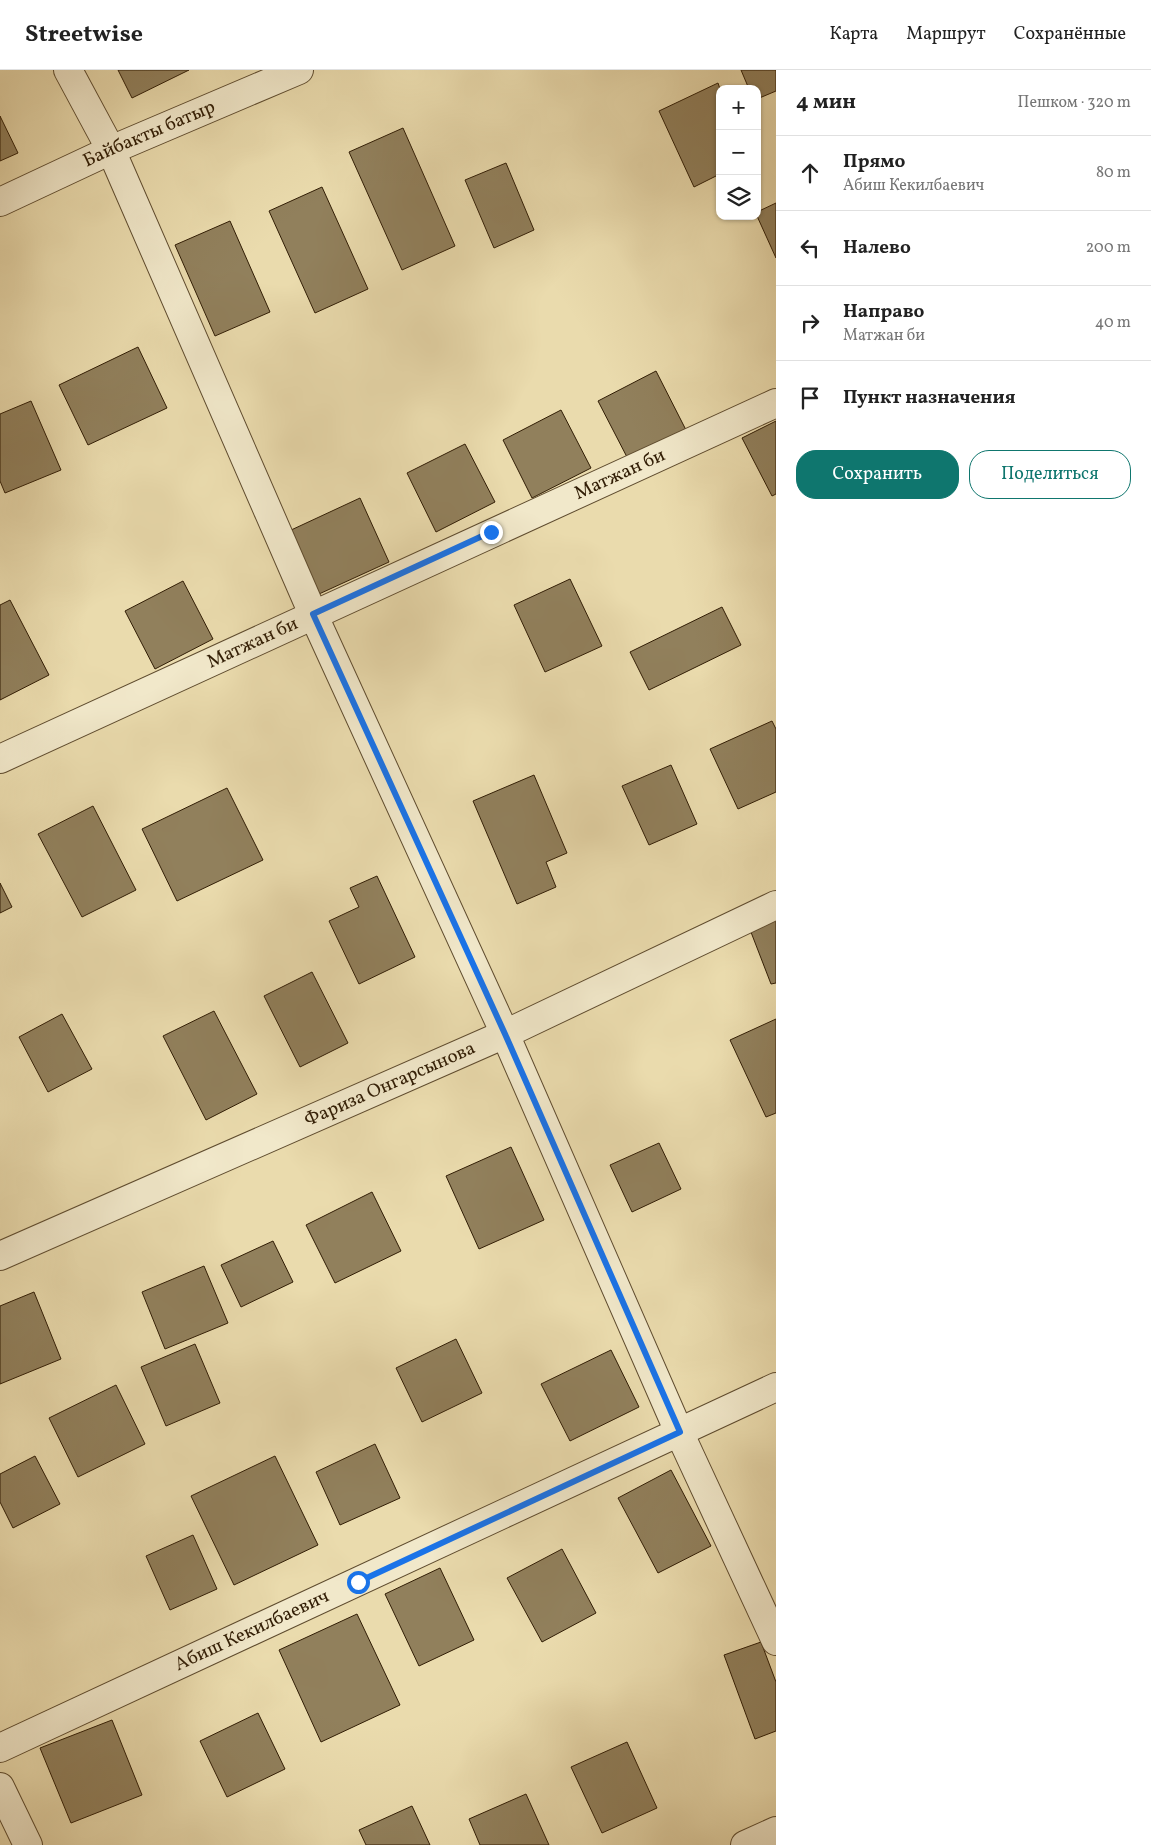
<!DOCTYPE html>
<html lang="ru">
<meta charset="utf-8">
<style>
:root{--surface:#fff;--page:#f6f6f6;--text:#222;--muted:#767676;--line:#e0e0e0;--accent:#0f766e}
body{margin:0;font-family:Vollkorn,serif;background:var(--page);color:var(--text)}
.controls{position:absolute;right:15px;top:15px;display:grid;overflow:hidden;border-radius:10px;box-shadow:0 1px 4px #0004}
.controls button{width:45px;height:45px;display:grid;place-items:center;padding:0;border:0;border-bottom:1px solid var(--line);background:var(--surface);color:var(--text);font:25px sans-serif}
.stop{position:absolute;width:15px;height:15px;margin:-11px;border:4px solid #1a73e8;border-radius:50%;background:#fff}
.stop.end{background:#1a73e8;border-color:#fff;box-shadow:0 1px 5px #0008}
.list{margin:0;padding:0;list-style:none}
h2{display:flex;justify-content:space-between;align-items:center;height:65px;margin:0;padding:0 20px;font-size:21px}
h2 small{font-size:16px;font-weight:400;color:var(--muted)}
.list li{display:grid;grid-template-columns:32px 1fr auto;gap:15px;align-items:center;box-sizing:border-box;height:75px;padding:0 20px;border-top:1px solid var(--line)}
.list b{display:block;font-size:19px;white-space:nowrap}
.list p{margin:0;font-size:16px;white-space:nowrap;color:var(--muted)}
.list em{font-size:16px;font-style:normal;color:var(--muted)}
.actions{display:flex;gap:10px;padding:15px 20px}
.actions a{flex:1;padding:11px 0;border:1px solid var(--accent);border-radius:20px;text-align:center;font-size:18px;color:var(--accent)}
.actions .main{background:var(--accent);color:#fff}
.icon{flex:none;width:28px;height:28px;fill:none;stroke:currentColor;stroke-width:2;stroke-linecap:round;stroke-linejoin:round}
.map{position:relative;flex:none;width:776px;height:1775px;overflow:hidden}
header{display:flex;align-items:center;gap:30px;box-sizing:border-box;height:70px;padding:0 25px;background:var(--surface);border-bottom:1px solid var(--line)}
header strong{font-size:24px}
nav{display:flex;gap:28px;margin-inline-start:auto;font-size:18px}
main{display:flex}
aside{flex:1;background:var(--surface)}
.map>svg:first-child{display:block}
</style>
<header>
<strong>Streetwise</strong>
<nav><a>Карта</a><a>Маршрут</a><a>Сохранённые</a></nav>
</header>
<main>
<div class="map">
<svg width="776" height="1775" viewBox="0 0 776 1775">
<rect width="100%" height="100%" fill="#eadbad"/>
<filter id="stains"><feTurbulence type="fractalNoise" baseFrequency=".004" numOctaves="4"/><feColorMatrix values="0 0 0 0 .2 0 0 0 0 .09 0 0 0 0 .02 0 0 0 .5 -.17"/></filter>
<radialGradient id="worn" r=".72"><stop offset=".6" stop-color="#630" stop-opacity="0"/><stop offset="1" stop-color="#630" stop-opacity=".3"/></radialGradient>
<g fill="#91805c" stroke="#311d05">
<path d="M118,0H189L132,28Z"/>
<path d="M741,0H776V21L757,29V19H749Z"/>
<path d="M718,13L720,19V104L694,117L659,41Z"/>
<path d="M0,46L18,83L0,91Z"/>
<path d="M403,58L455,176L402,200L349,82Z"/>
<path d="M506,93L534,160L494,178L465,110Z"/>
<path d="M322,117L368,219L315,243L269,141Z"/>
<path d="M776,133V188L757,146V142Z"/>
<path d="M230,151L270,242L215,266L175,175Z"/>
<path d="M138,277L167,338L88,375L59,315Z"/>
<path d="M656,301L686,360L628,389L598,331Z"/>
<path d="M31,331L61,400L5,423L0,411V344Z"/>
<path d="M561,340L591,398L532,428L503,370Z"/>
<path d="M776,351V424L772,426L742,368Z"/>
<path d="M465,374L495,432L436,462L407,403Z"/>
<path d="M360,428L389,492L319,524L289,461Z"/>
<path d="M570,509L602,576L545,602L514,535Z"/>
<path d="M183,511L213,569L155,599L125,541Z"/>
<path d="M10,530L49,605L0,630V535Z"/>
<path d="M722,537L741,575L649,620L630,582Z"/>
<path d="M772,651L776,659V722L738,739L710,679Z"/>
<path d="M671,695L697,754L649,775L622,716Z"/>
<path d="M534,705L567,783L546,792L556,817L517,834L473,731Z"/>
<path d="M227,718L263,790L177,831L142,759Z"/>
<path d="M93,736L136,820L82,847L38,764Z"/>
<path d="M377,806L415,887L359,914L329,851L359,837L350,818Z"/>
<path d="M0,813L12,837L0,843Z"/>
<path d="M776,847V913L771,914L749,857Z"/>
<path d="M312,902L348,973L300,997L264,926Z"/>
<path d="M214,941L257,1024L206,1050L163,966Z"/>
<path d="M62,944L92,999L48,1022L19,967Z"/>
<path d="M776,949V1043L766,1047L730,970Z"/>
<path d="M659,1073L681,1119L632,1142L610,1095Z"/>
<path d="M511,1077L544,1150L479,1179L446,1106Z"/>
<path d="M372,1122L401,1181L335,1213L306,1155Z"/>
<path d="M273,1171L293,1212L241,1237L221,1195Z"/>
<path d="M204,1196L228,1253L165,1279L142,1222Z"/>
<path d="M34,1222L61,1289L0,1314V1236Z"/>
<path d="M456,1269L482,1323L422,1352L396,1298Z"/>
<path d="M195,1274L220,1333L166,1356L141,1297Z"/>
<path d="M611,1280L639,1337L570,1371L541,1314Z"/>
<path d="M116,1315L145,1374L78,1407L49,1348Z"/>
<path d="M375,1374L400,1428L340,1455L316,1402Z"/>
<path d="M35,1386L60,1434L13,1458L0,1432V1404Z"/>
<path d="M275,1386L318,1475L234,1515L191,1426Z"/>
<path d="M671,1400L711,1476L658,1503L618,1428Z"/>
<path d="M193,1465L217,1519L170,1540L146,1486Z"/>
<path d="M562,1479L596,1543L542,1572L507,1508Z"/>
<path d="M440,1498L474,1570L419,1596L385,1524Z"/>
<path d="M357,1544L400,1635L321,1672L279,1580Z"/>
<path d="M761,1572L776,1612V1661L755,1669L724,1585Z"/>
<path d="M258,1643L285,1699L227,1727L200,1671Z"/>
<path d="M112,1650L142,1725L71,1753L40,1678Z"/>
<path d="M627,1672L657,1738L602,1763L571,1697Z"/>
<path d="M526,1724L549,1775H480L469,1749Z"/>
<path d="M412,1736L430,1775H366L359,1760Z"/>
</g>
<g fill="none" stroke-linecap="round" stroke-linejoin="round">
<g stroke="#5f4c2f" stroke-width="30">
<g id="street">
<path d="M68,0L111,80L313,544L505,964L679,1362L776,1571"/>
<path id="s1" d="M0,132L111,80L299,0"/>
<path id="s2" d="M0,689L776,333"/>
<path id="s3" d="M0,1186L505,964L776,835"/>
<path id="s4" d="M0,1678L776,1317"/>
<path d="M0,1717L28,1775"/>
<path d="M745,1775L776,1761"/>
</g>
</g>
<use href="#street" stroke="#f1e8ca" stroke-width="28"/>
</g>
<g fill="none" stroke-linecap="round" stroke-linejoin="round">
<path stroke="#1a73e8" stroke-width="6" d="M358,1512L680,1362L505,964L313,544L491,462"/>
</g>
<g text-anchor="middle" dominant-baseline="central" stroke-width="4.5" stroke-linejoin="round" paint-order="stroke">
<g font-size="19" fill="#311d05" stroke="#f1e8ca">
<text stroke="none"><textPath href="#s1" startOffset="164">Байбакты батыр</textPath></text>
<text stroke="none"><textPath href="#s2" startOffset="682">Матжан би</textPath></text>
<text stroke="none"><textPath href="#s2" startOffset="278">Матжан би</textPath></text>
<text stroke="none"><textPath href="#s3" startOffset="426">Фариза Онгарсынова</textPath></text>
<text stroke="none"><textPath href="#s4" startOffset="278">Абиш Кекилбаевич</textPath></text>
</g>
</g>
<rect width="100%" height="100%" filter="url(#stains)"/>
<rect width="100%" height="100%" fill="url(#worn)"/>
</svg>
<div class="controls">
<button>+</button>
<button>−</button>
<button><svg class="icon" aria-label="layers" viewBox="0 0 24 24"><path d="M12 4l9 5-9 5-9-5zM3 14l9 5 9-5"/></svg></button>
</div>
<div class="stop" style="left:358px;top:1512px"></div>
<div class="stop end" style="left:491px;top:462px"></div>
</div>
<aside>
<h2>4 мин<small>Пешком · 320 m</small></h2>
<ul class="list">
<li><svg class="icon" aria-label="ahead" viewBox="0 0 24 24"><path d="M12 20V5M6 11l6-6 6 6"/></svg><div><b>Прямо</b><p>Абиш Кекилбаевич</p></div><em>80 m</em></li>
<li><svg class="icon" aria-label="left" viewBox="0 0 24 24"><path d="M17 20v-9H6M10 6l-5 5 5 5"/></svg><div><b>Налево</b></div><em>200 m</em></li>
<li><svg class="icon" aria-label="right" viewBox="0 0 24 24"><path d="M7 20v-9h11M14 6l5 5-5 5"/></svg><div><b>Направо</b><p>Матжан би</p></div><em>40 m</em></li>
<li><svg class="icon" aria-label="arrive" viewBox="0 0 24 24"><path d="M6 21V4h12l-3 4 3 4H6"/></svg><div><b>Пункт назначения</b></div></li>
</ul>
<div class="actions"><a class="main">Сохранить</a><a>Поделиться</a></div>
</aside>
</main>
